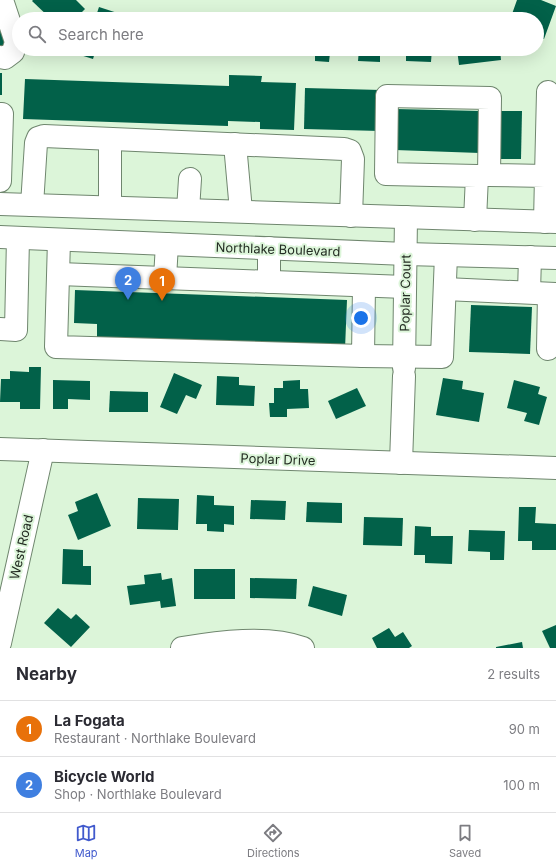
<!DOCTYPE html>
<meta charset="utf-8">
<style>
:root{--surface:#fff;--page:#f2f2f3;--text:#2b2b33;--muted:#7c7c81;--line:#e1e1e2;--accent:#415acd}
body{margin:0;font-family:Inter,sans-serif;background:var(--page);color:var(--text)}
.you{position:absolute;left:361px;top:318px;width:14px;height:14px;margin:-10px;border:3px solid #fff;border-radius:50%;background:#1a73e8;box-shadow:0 0 0 6px #1a73e833}
.badge{display:grid;place-items:center;width:26px;height:26px;border-radius:50%;background:var(--accent);color:#fff;font-size:13px;font-weight:700}
.pin{position:absolute;translate:-50% -33px;filter:drop-shadow(0 1px 2px #0008)}
.pin::after{content:'';position:absolute;top:21px;width:14px;height:12px;background:inherit;clip-path:polygon(0 0,100% 0,50% 100%)}
.list{margin:0;padding:0;list-style:none}
h2{display:flex;justify-content:space-between;align-items:center;height:52px;margin:0;padding:0 16px;font-size:17px}
h2 small{font-size:13px;font-weight:400;color:var(--muted)}
.list li{display:grid;grid-template-columns:26px 1fr auto;gap:12px;align-items:center;box-sizing:border-box;height:56px;padding:0 16px;border-top:1px solid var(--line)}
.list b{display:block;font-size:15px;white-space:nowrap}
.list p{margin:0;font-size:13px;white-space:nowrap;color:var(--muted)}
.list em{font-size:13px;font-style:normal;color:var(--muted)}
.icon{flex:none;width:22px;height:22px;fill:none;stroke:currentColor;stroke-width:2;stroke-linecap:round;stroke-linejoin:round}
.map{position:relative;flex:none;width:556px;height:648px;overflow:hidden}
.search{position:absolute;background:var(--surface);box-shadow:0 4px 16px #0002;left:12px;right:12px;top:12px;height:44px;display:flex;align-items:center;gap:10px;box-sizing:border-box;padding:0 14px;border-radius:22px;color:var(--muted);font-size:15px}
.sheet{height:164px;background:var(--surface)}
nav{display:flex;justify-content:space-around;align-items:center;box-sizing:border-box;height:56px;border-top:1px solid var(--line);background:var(--surface);font-size:11px;color:var(--muted)}
nav a{display:grid;justify-items:center;gap:2px}
nav .on{color:var(--accent)}
.map>svg:first-child{display:block}
</style>
<div class="map">
<svg width="556" height="648" viewBox="0 0 556 648">
<rect width="100%" height="100%" fill="#dcf5d9"/>
<g fill="#026149">
<path d="M33,0H76L85,9L75,19H51L32,1Z"/>
<path d="M517,0H541L556,6L544,39L537,36V19H517L518,16L512,14Z"/>
<path d="M99,7L136,19H95Z"/>
<path d="M0,14L6,32L5,53H0Z"/>
<path d="M169,16H185V19H168Z"/>
<rect x="200" y="17" width="17" height="2"/>
<path d="M78,49H96L93,59L77,54Z"/>
<path d="M151,49H174V51L151,50Z"/>
<path d="M206,49H225L224,56H206Z"/>
<path d="M266,49H290V51L266,50Z"/>
<path d="M301,49H340V54L330,53L329,62L315,61V53H301Z"/>
<path d="M359,49H393V54H380V62L358,61Z"/>
<path d="M406,49H432L431,62L406,61Z"/>
<path d="M457,49H500L501,60L459,65Z"/>
<rect x="0" y="73" width="2" height="22"/>
<path d="M229,75L262,76L261,82L296,83L294,130L260,129V122L228,121V126L23,119L25,79L229,86Z"/>
<path d="M305,88L381,90L380,131L304,129Z"/>
<path d="M396,109L481,111L480,153L395,150Z"/>
<path d="M501,111H522L521,159H499Z"/>
<path d="M75,290L347,300L345,349L97,340V324L74,323Z"/>
<path d="M471,305L532,307L530,354L469,352Z"/>
<path d="M29,367H41L40,409H20V402H0L1,379H10V371L29,372Z"/>
<path d="M174,373L202,385L196,399L186,395L177,414L160,407Z"/>
<path d="M217,376L239,377V385L255,386L254,406L216,405Z"/>
<path d="M443,378L463,381L462,389L484,393L479,422L436,415Z"/>
<path d="M53,380L90,381V400L68,399V409H53Z"/>
<path d="M300,380V389H308L309,408L287,409V417H270L269,403H274V388H283V381Z"/>
<path d="M514,380L540,387L538,394L547,397L539,425L524,421L527,413L507,408Z"/>
<path d="M357,388L366,406L336,419L328,401Z"/>
<path d="M110,391L148,392V412H109Z"/>
<path d="M97,493L111,526L78,540L68,515L78,511L75,502Z"/>
<path d="M197,495L214,496V505L234,506V525L224,524V532L207,531V524H196Z"/>
<path d="M138,498L179,499L178,530L137,529Z"/>
<path d="M251,500L286,501L285,520L250,519Z"/>
<path d="M307,502L342,503V523L306,522Z"/>
<path d="M519,507H536L535,523L556,524V550H532V541H518Z"/>
<path d="M364,517L403,518L402,546L363,545Z"/>
<path d="M415,526L431,527V536H453L452,564L425,563V555H414Z"/>
<path d="M469,530L505,531L504,560H490V552L468,551Z"/>
<path d="M63,549L83,550V566H91V585L62,584Z"/>
<rect x="194" y="569" width="41" height="30"/>
<path d="M161,573L162,580L172,578L176,606L161,608L160,601L130,605L127,586L145,584L144,575Z"/>
<path d="M250,578L297,579L296,599L250,598Z"/>
<path d="M313,586L347,595L342,616L308,606Z"/>
<path d="M58,608L71,619L76,614L90,627L71,647L44,623Z"/>
<path d="M556,625V648H550L542,631Z"/>
<path d="M389,628L395,637L403,632L412,646L409,648H377L372,638Z"/>
<path d="M522,642L523,648H496V647Z"/>
</g>
<g fill="none" stroke-linecap="round" stroke-linejoin="round">
<g stroke="#6f866e" stroke-width="24">
<g id="minor">
<path d="M0,57L5,58L13,52L16,42L2,0"/>
<path d="M548,92L546,176L556,177"/>
<path d="M0,114H2L0,181"/>
<path d="M235,144L241,211"/>
<path d="M32,205L36,143L38,138L44,136L344,149L350,151L353,159L351,216"/>
<path d="M110,207V139"/>
<path d="M188,210L190,179"/>
<path d="M475,220L477,176L386,174L387,96L490,98L489,175L546,176L545,222"/>
<path d="M59,240L56,347L363,356L364,286"/>
<path d="M269,248V282"/>
<path d="M59,274L405,287"/>
<path d="M165,278L167,244"/>
<path d="M445,289L556,294"/>
<path d="M529,292L530,257"/>
<path d="M0,329L16,330L18,238"/>
<path d="M548,349L549,294"/>
<path d="M363,356L442,357L446,255"/>
<path d="M404,368L406,217"/>
<path d="M0,449L556,468"/>
<path d="M401,463L404,376"/>
<path d="M0,643L43,450"/>
<path d="M182,648C218,642 268,635 303,648"/>
</g>
</g>
<g stroke="#6f866e" stroke-width="24">
<g id="major">
<path d="M0,204L556,222"/>
<path d="M0,237L406,254L556,258"/>
</g>
</g>
<use href="#minor" stroke="#fff" stroke-width="22"/>
<use href="#major" stroke="#fff" stroke-width="22"/>
</g>
<g text-anchor="middle" dominant-baseline="central" stroke-width="4" stroke-linejoin="round" paint-order="stroke">
<g font-size="13" fill="#242d23" stroke="#dcf5d9">
<text transform="translate(278 249) rotate(2)">Northlake Boulevard</text>
<text transform="translate(405 293) rotate(-89)">Poplar Court</text>
<text transform="translate(278 459) rotate(2)">Poplar Drive</text>
<text transform="translate(21 547) rotate(-77)">West Road</text>
</g>
</g>
</svg>
<div class="you"></div>
<div class="pin badge" style="left:162px;top:301px;background:#e8710a">1</div>
<div class="pin badge" style="left:128px;top:300px;background:#3f7fe0">2</div>
<div class="search"><svg class="icon" aria-label="search" viewBox="0 0 24 24"><circle cx="10" cy="10" r="6"/><path d="M15 15l6 6"/></svg>Search here</div>
</div>
<section class="sheet">
<h2>Nearby<small>2 results</small></h2>
<ul class="list">
<li><span class="badge" style="background:#e8710a">1</span><div><b>La Fogata</b><p>Restaurant · Northlake Boulevard</p></div><em>90 m</em></li>
<li><span class="badge" style="background:#3f7fe0">2</span><div><b>Bicycle World</b><p>Shop · Northlake Boulevard</p></div><em>100 m</em></li>
</ul>
</section>
<nav>
<a class="on"><svg class="icon" aria-label="map" viewBox="0 0 24 24"><path d="M3 6l6-2 6 2 6-2v14l-6 2-6-2-6 2zM9 4v14M15 6v14"/></svg>Map</a>
<a><svg class="icon" aria-label="directions" viewBox="0 0 24 24"><path d="M12 3l9 9-9 9-9-9zM9 14v-3h6M13 9l2 2-2 2"/></svg>Directions</a>
<a><svg class="icon" aria-label="saved" viewBox="0 0 24 24"><path d="M7 4h10v16l-5-4-5 4z"/></svg>Saved</a>
</nav>
